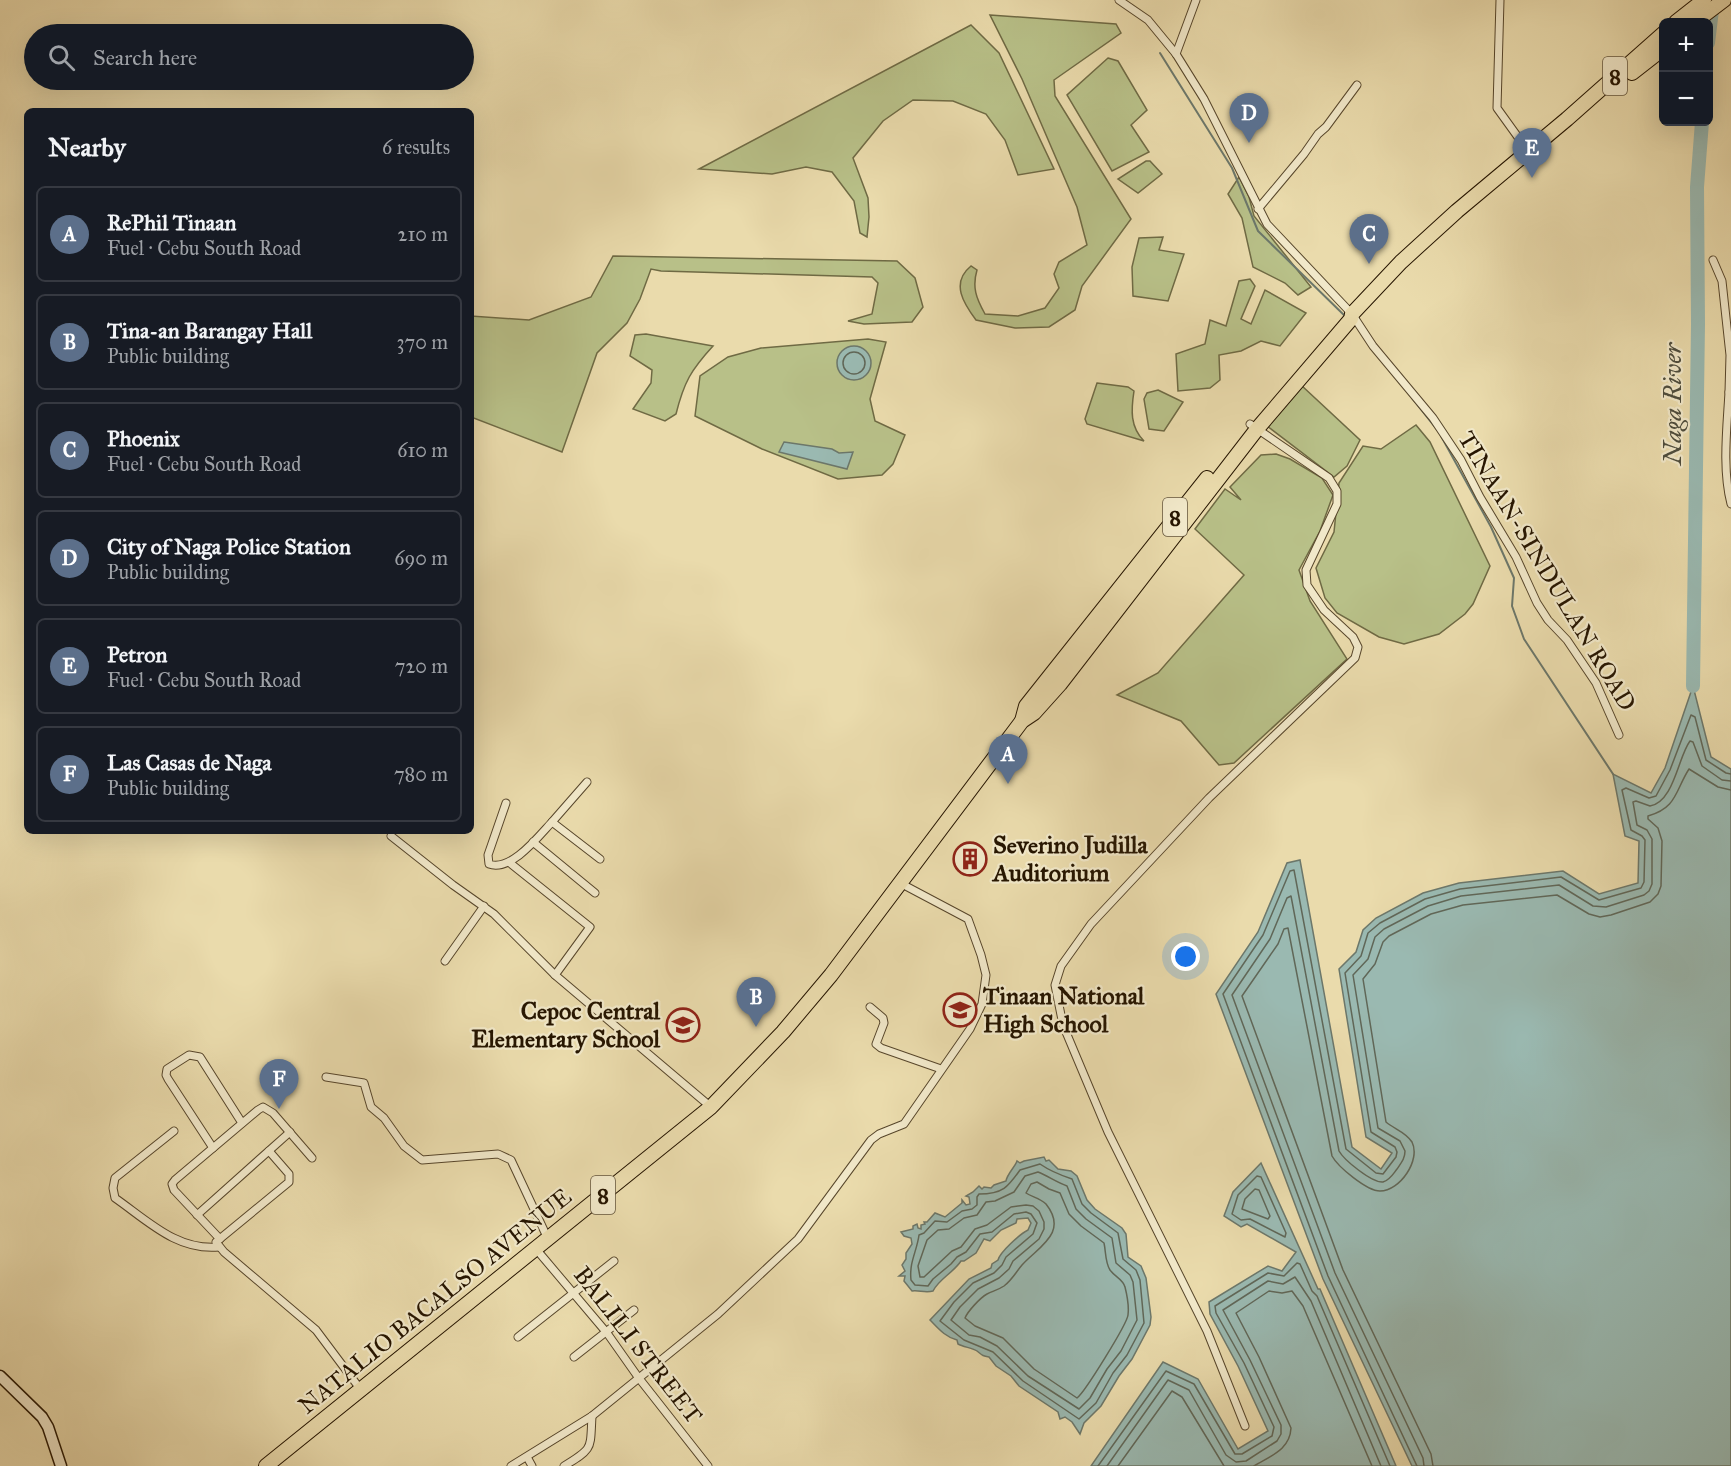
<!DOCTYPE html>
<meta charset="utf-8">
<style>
:root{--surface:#171b24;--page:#20242c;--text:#f1f3f6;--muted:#9ea1a6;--line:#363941;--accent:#c59692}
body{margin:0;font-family:"IM FELL Great Primer",serif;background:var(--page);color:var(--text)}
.controls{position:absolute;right:18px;top:18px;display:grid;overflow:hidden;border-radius:9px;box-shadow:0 6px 24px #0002}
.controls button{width:54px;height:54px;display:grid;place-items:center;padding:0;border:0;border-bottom:2px solid var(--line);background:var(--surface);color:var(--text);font:30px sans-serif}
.you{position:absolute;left:1186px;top:957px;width:21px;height:21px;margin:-15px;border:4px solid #fff;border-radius:50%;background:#1a73e8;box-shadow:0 0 0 9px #1a73e833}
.badge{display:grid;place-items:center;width:39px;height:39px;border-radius:50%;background:var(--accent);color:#fff;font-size:20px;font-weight:700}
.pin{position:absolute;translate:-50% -50px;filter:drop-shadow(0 2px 3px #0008)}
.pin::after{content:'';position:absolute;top:32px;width:21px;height:18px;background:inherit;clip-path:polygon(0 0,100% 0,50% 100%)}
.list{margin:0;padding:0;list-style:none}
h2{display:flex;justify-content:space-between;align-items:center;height:78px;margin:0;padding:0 24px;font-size:26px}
h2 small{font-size:20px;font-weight:400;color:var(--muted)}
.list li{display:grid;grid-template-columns:39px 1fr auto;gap:18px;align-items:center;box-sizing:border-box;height:96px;margin:0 12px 12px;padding:0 12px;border:2px solid var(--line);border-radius:9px}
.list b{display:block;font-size:22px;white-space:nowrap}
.list p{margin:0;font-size:20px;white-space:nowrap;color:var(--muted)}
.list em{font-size:20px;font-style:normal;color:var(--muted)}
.icon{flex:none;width:33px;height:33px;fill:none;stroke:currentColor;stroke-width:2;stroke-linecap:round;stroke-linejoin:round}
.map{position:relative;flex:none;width:1731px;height:1466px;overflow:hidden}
.search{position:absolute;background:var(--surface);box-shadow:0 6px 24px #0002;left:24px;top:24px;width:450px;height:66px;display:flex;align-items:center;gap:15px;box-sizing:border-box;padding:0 21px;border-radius:33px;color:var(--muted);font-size:22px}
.panel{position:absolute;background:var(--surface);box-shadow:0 6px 24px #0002;left:24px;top:108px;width:450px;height:726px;border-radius:9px}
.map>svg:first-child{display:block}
</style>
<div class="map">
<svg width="1731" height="1466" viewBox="0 0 1731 1466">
<rect width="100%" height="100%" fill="#eadbac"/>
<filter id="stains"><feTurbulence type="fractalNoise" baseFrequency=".00333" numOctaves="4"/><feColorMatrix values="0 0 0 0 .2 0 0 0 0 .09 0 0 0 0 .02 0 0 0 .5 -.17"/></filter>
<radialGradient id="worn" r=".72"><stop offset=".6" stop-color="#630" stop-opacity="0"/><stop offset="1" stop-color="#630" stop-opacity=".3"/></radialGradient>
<g fill="#b8c088" stroke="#6f6a44" stroke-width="1.5">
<path d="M990,15L1116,24L1121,33L1054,80L1055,96L1131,219L1082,286L1075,310L1049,327L1015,328L976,320C964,304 950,283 971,266L977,270C972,287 976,298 985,314L1018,316L1045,308L1059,288L1054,274L1059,262L1087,245L1077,207L1022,79Z"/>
<path d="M971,25L999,53L1054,169L1018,175L1005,140L986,114L953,101L913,100L883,121L853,158L868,198L869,217L867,237L860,233L854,201L832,172L806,167L772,174L699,169Z"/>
<path d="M1108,58L1118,61L1147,110L1131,125L1149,152L1112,171L1067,95Z"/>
<path d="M1146,161H1150L1162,174L1138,193L1118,179Z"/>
<path d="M1239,177L1249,197L1254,216L1311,287L1298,295L1285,283L1253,267L1242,218L1228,194Z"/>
<path d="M1163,237L1159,250L1184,254L1168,301L1133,296L1132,267L1139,238Z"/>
<path d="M613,256L897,261L915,278L923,307L912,322L864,324L848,321L872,314L878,283L872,277L661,271L651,269L640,299L627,323L597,353L562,452L471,417V316L529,320L591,297Z"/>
<path d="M1250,279L1255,286L1241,319L1251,324L1265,290L1306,313L1280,346L1261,341L1241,351L1219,355L1220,380L1210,388L1178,391L1176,354L1205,344L1210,320L1226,326L1239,281Z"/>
<path d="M646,334L713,346C691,370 684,382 676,414L665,421L633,409L651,383L652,370L630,356L635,335Z"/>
<path d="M868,339L886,342L870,399L875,421L905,435L893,464L882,475L838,479L762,449L695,416L700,376L728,357L761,348Z"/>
<path d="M1097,383L1128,387L1134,391C1131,410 1130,427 1144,441L1087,424L1085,419Z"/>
<path d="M1301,385L1360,440L1347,466L1334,477L1267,426Z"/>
<path d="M1158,390L1183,402L1164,431L1149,429L1144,399L1147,393Z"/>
<path d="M1416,425L1430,442L1490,566L1473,604L1465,614L1439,634L1404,644L1379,637L1337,613L1325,598L1316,568L1334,532L1339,483L1363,446L1381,449Z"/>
<path d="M1276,454L1290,459L1322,478L1333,495L1320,531L1299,570L1310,601L1347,659L1234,763L1219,765L1181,721L1117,695L1158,673L1244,575L1195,529L1225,489L1241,500L1230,487L1261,455Z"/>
</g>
<g fill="#9ab9b1" stroke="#6c776a" stroke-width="1.5">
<circle cx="854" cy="363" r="17"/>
<path d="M784,442L832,449L839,453L853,452L847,469L779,452Z"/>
<path d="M1693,686L1711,757L1731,769V1466H1412L1323,1279L1216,994L1258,932L1287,863L1300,860L1352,1147L1381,1169L1392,1153L1366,1137L1339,969L1356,952L1363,930L1376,918L1423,893L1459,883L1563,871L1599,894L1638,883L1639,841L1625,836L1613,774L1651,793L1665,768Z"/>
<path d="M1044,1157L1046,1161L1049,1160L1058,1169L1071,1171L1077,1176L1087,1200L1095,1209L1122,1228L1126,1234L1128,1257L1141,1266L1146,1278L1151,1317L1150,1325L1132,1359L1119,1376L1101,1406L1084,1423L1080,1434L1072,1422L1065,1417L1060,1419L1058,1412L1019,1386L1011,1376L996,1366L989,1357C982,1356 982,1355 977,1351C973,1348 963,1347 958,1344L957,1340C945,1337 938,1328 930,1320L969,1279L991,1268L992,1264L998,1260C1000,1252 1020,1234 1028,1230L1031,1223L1028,1218L1017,1219L1016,1223L1001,1230L990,1241L984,1239L976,1253L964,1261H961C953,1273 939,1279 933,1291C925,1293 919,1290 912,1291L904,1281L905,1276H899L905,1271L902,1265L906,1259V1253L912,1244L911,1238L904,1236L901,1232L913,1229V1226L917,1224L918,1228L921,1229V1225L925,1224L924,1222H927L935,1213L945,1217L962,1203V1200L966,1205L970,1204L969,1197L966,1196L973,1192L979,1186L982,1189L984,1187L991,1188L994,1185L1006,1181C1007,1174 1015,1167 1017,1161L1020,1163L1024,1161Z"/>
<path d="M1261,1163L1318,1289H1320L1396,1466H1091L1163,1362L1198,1379L1238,1449L1268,1431L1238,1366L1210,1314L1209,1302L1268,1266L1282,1271L1296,1252L1247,1224L1241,1227L1224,1216L1233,1192Z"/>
</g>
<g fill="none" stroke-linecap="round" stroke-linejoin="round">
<g stroke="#606758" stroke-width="1.5">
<circle cx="854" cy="363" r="11"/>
<path d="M1040,1164C1050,1171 1060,1175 1072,1179L1082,1204L1091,1213L1118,1233L1123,1259L1136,1270L1140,1280L1144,1323L1127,1355L1113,1373L1096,1403L1079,1419L1023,1381L993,1352L964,1340L940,1321L954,1302L973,1283L994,1273L1002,1265L1006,1257L1033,1234L1037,1223L1031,1214L1026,1212L1014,1214L992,1232L980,1234L966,1252L957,1257L951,1264L933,1279L928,1286L915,1285L911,1280C909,1262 917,1251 919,1235L924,1233L935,1221L947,1222L962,1211L972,1209L977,1205V1197L979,1194C1003,1194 1008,1187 1020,1170Z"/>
<path d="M1038,1172C1048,1176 1056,1182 1067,1186L1076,1209L1086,1219L1112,1238L1116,1263L1130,1275L1133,1282L1137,1320L1121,1351L1107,1369L1090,1398L1079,1409L1028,1376L997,1346L980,1337L969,1335L951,1320L960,1307L978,1289L999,1278L1009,1269L1013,1261L1039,1239L1044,1229V1222L1039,1211L1033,1206L1026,1205L1011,1207L987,1225L975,1229L961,1247L952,1251L924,1277H920L918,1266L927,1240L938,1230L949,1229L964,1218L977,1215L986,1202L995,1201L1014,1192L1025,1176Z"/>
<path d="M1257,1176L1261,1177L1286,1233L1285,1237L1250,1219L1241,1220L1232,1214L1238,1195Z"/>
<path d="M1037,1182L1049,1189L1060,1193L1069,1214L1081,1226L1104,1243C1106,1252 1105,1262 1110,1270C1115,1277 1123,1279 1125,1287C1127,1295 1129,1307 1128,1315C1127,1324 1085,1392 1077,1398L1034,1369L1003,1338L975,1326L965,1318C968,1311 980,1298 987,1294C993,1291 998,1290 1004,1286C1012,1280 1016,1272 1022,1265C1038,1247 1069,1233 1046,1204C1040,1198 1032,1197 1026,1193L1031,1184Z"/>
<path d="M1255,1189L1259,1190L1270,1216L1268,1219L1242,1209L1245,1199Z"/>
<path d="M1098,1466L1166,1371L1194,1384L1235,1454H1242L1272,1436L1274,1427L1244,1363L1216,1313L1215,1306L1268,1273L1284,1276L1297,1263L1300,1264L1312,1291L1317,1296L1390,1466"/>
<path d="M1107,1466L1168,1380L1189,1390L1226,1455L1236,1462L1246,1461L1277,1441L1281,1434V1425L1250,1360L1223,1310L1268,1281L1283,1284L1295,1277L1311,1301L1381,1466"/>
<path d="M1118,1466L1172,1391L1182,1397L1224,1466"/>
<path d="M1254,1466C1270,1456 1290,1450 1291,1428L1259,1357L1236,1313L1269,1291L1282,1293L1292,1291L1303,1306L1372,1466"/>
<path d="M1417,1466L1328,1276L1223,994L1263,935L1290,871L1294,870L1346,1149L1376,1173L1383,1174L1396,1157L1397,1152L1395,1147L1371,1132L1345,973L1361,956L1368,933L1380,923L1425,899L1460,889L1561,877L1599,900L1641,888L1644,882L1645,840L1642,836L1631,830L1622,790L1626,788L1649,798L1656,796L1670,770L1691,715L1695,717L1706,760L1726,773L1731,774"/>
<path d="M1424,1466L1423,1458L1335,1273L1232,995L1270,939L1287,898L1291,896L1339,1151C1344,1160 1372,1183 1383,1182C1390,1180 1393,1174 1397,1169C1401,1163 1405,1159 1405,1151L1400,1141L1378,1128L1353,975L1368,959L1375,937L1384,929L1428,906L1461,896L1559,885L1593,906L1606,907L1644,895L1649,891L1652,884V839L1647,830L1637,825L1633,802L1636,801L1650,806C1674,802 1678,757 1690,741L1693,742L1702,766L1722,780L1731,781"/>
<path d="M1433,1466L1431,1454L1343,1270L1242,996L1278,944L1284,929L1288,928L1332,1156C1338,1167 1367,1191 1380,1191C1400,1191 1421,1160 1412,1142C1406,1132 1394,1129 1386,1122L1363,979L1375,964L1383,942L1389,936L1431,914L1463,905L1557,895L1589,914L1600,917L1611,915L1650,902L1658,894L1661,886L1662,841L1658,828L1648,819V816C1677,808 1675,791 1689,769L1718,787L1731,790"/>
</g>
<g stroke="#6c776a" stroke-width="2">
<path d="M1160,53L1232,168L1258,231L1346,317"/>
<path d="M1412,398L1438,431"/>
<path d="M1441,436L1491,527L1514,578L1512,606L1524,639L1613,774"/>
</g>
<g stroke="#9ab9b1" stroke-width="14">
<path d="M1708,43L1713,2"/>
<path d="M1693,686L1698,324L1697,187L1702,122"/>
</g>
<g stroke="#57462b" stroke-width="9">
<g id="street">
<path d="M1119,0L1148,20L1176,54L1204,99L1267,224L1352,314L1373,346L1433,418L1461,460L1480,497L1516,557L1537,603L1548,620L1567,640L1596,683L1619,735"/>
<path d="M1500,0L1497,108L1528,151"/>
<path d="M1176,54L1196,0"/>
<path d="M1258,209L1304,154L1318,134L1326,127L1357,85"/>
<path d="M1713,260L1722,281L1730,355L1729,392"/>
<path d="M1731,390L1729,392C1727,428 1722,469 1731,504"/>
<path d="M587,782L552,822L600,859"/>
<path d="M506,803L488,855L489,864C511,872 538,837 552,822"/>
<path d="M391,836L453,885L494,914L555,975L711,1107"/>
<path d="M533,842L595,893"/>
<path d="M510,863L590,927L555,975"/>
<path d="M445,961L484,906"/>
<path d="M870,1007L883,1018L884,1023L876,1044L881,1048L941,1069"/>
<path d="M326,1077L364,1083L371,1107L384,1118L404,1146L422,1160L498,1154L511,1160L548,1239"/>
<path d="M174,1131L115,1178L113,1188L115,1198C148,1221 177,1251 219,1247"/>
<path d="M213,1148L168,1079L166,1075L167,1069L189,1055L200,1057L242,1123"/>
<path d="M269,1151L289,1174V1182L216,1242L224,1252L316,1330L361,1390"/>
<path d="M197,1215L290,1132"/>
<path d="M220,1239L174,1190L172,1184L175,1180L258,1110L263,1107L273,1113L312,1158"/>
<path d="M536,1249L607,1333L638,1377L708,1466"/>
<path d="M518,1337L614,1261"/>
<path d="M574,1357L634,1310"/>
<path d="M1245,1426L1207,1331L1108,1132L1063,1025L1055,985L1061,966L1091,924L1209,798L1355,658L1358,647L1353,637L1324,610L1307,585L1306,570L1337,504V491L1329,478L1250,424"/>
<path d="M527,1457L532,1466"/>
<path d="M511,1466L592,1416L718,1314L798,1239L871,1140L879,1134L904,1124L970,1029L982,1004L986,975L981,955L968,919L900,883"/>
<path d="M564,1466C594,1448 590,1449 592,1416"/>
</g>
</g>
<g stroke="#261500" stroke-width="13">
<path id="secondary" d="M0,1376L42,1417L48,1427L61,1466"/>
</g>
<g stroke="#261500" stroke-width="16">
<g id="highway">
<path d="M1676,22L1704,0"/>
<path d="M1695,22L1724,0"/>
<path d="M1632,73L1664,48"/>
<path d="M1022,721L1026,706L1207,478"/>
<path d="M266,1466L711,1107L783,1032L831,975L1022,721L1034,713L1060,684L1257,429L1351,319L1352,314L1401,262L1457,211L1567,119L1664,33"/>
</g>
</g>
<use href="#street" stroke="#f1e8c9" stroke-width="7"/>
<use href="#secondary" stroke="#f1e8c9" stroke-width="10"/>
<use href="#highway" stroke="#eadbac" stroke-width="14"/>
</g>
<defs>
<g id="building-ring" transform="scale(1.725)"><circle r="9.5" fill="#f1e8c9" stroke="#8f2418" stroke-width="1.5"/><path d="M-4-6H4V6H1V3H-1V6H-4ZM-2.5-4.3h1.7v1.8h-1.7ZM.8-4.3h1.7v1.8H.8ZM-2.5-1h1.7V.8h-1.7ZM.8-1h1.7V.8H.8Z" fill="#8f2418"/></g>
<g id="school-ring" transform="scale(1.725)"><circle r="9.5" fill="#f1e8c9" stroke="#8f2418" stroke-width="1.5"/><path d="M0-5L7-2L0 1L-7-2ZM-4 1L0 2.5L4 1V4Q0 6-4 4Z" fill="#8f2418"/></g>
</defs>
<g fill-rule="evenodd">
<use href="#building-ring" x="970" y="859"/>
<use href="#school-ring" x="960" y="1010"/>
<use href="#school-ring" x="683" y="1025"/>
</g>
<g text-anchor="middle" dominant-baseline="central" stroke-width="4.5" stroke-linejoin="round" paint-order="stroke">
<g fill="#f1e8c9" stroke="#63543c" stroke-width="1.5">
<rect x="1603" y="57" width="24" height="38" rx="4.5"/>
<rect x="1163" y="498" width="24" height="38" rx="4.5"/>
<rect x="591" y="1176" width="24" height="38" rx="4.5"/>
</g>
<g font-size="22" font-weight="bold" fill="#261500">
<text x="1615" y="76">8</text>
<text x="1175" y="517">8</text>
<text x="603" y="1195">8</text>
</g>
<g font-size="24" fill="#261500" stroke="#f1e8c9">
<text transform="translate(1547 571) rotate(59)">TINAAN-SINDULAN ROAD</text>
<text transform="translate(435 1301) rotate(-39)">NATALIO BACALSO AVENUE</text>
<text transform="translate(638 1345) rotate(52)">BALILI STREET</text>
</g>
<g font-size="24" font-weight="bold" fill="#261500" stroke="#f1e8c9" text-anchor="start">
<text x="993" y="845">Severino Judilla<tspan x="993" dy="28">Auditorium</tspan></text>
<text x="983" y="996">Tinaan National<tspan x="983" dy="28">High School</tspan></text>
<text x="660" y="1011" text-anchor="end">Cepoc Central<tspan x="660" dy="28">Elementary School</tspan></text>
</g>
<g font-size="26" font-style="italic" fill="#4f4e3e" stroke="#f1e8c9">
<text transform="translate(1672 404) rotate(-90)">Naga River</text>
</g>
</g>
<rect width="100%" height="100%" filter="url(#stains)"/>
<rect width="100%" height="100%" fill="url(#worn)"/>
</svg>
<div class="controls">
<button>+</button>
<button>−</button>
</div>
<div class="you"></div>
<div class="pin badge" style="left:1008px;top:784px;background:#5c6f8a">A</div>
<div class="pin badge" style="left:756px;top:1027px;background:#5c6f8a">B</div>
<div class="pin badge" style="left:1369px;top:264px;background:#5c6f8a">C</div>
<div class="pin badge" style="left:1249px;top:143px;background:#5c6f8a">D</div>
<div class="pin badge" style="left:1532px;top:178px;background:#5c6f8a">E</div>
<div class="pin badge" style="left:279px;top:1109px;background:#5c6f8a">F</div>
<div class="search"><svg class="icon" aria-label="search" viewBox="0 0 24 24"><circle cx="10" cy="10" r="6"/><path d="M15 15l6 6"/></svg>Search here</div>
<section class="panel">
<h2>Nearby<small>6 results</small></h2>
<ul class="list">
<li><span class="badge" style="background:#5c6f8a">A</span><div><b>RePhil Tinaan</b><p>Fuel · Cebu South Road</p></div><em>210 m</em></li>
<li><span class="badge" style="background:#5c6f8a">B</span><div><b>Tina-an Barangay Hall</b><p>Public building</p></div><em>370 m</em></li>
<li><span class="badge" style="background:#5c6f8a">C</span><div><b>Phoenix</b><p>Fuel · Cebu South Road</p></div><em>610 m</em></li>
<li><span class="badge" style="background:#5c6f8a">D</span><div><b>City of Naga Police Station</b><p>Public building</p></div><em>690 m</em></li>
<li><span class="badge" style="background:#5c6f8a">E</span><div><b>Petron</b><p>Fuel · Cebu South Road</p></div><em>720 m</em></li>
<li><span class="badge" style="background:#5c6f8a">F</span><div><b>Las Casas de Naga</b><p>Public building</p></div><em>780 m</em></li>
</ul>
</section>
</div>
